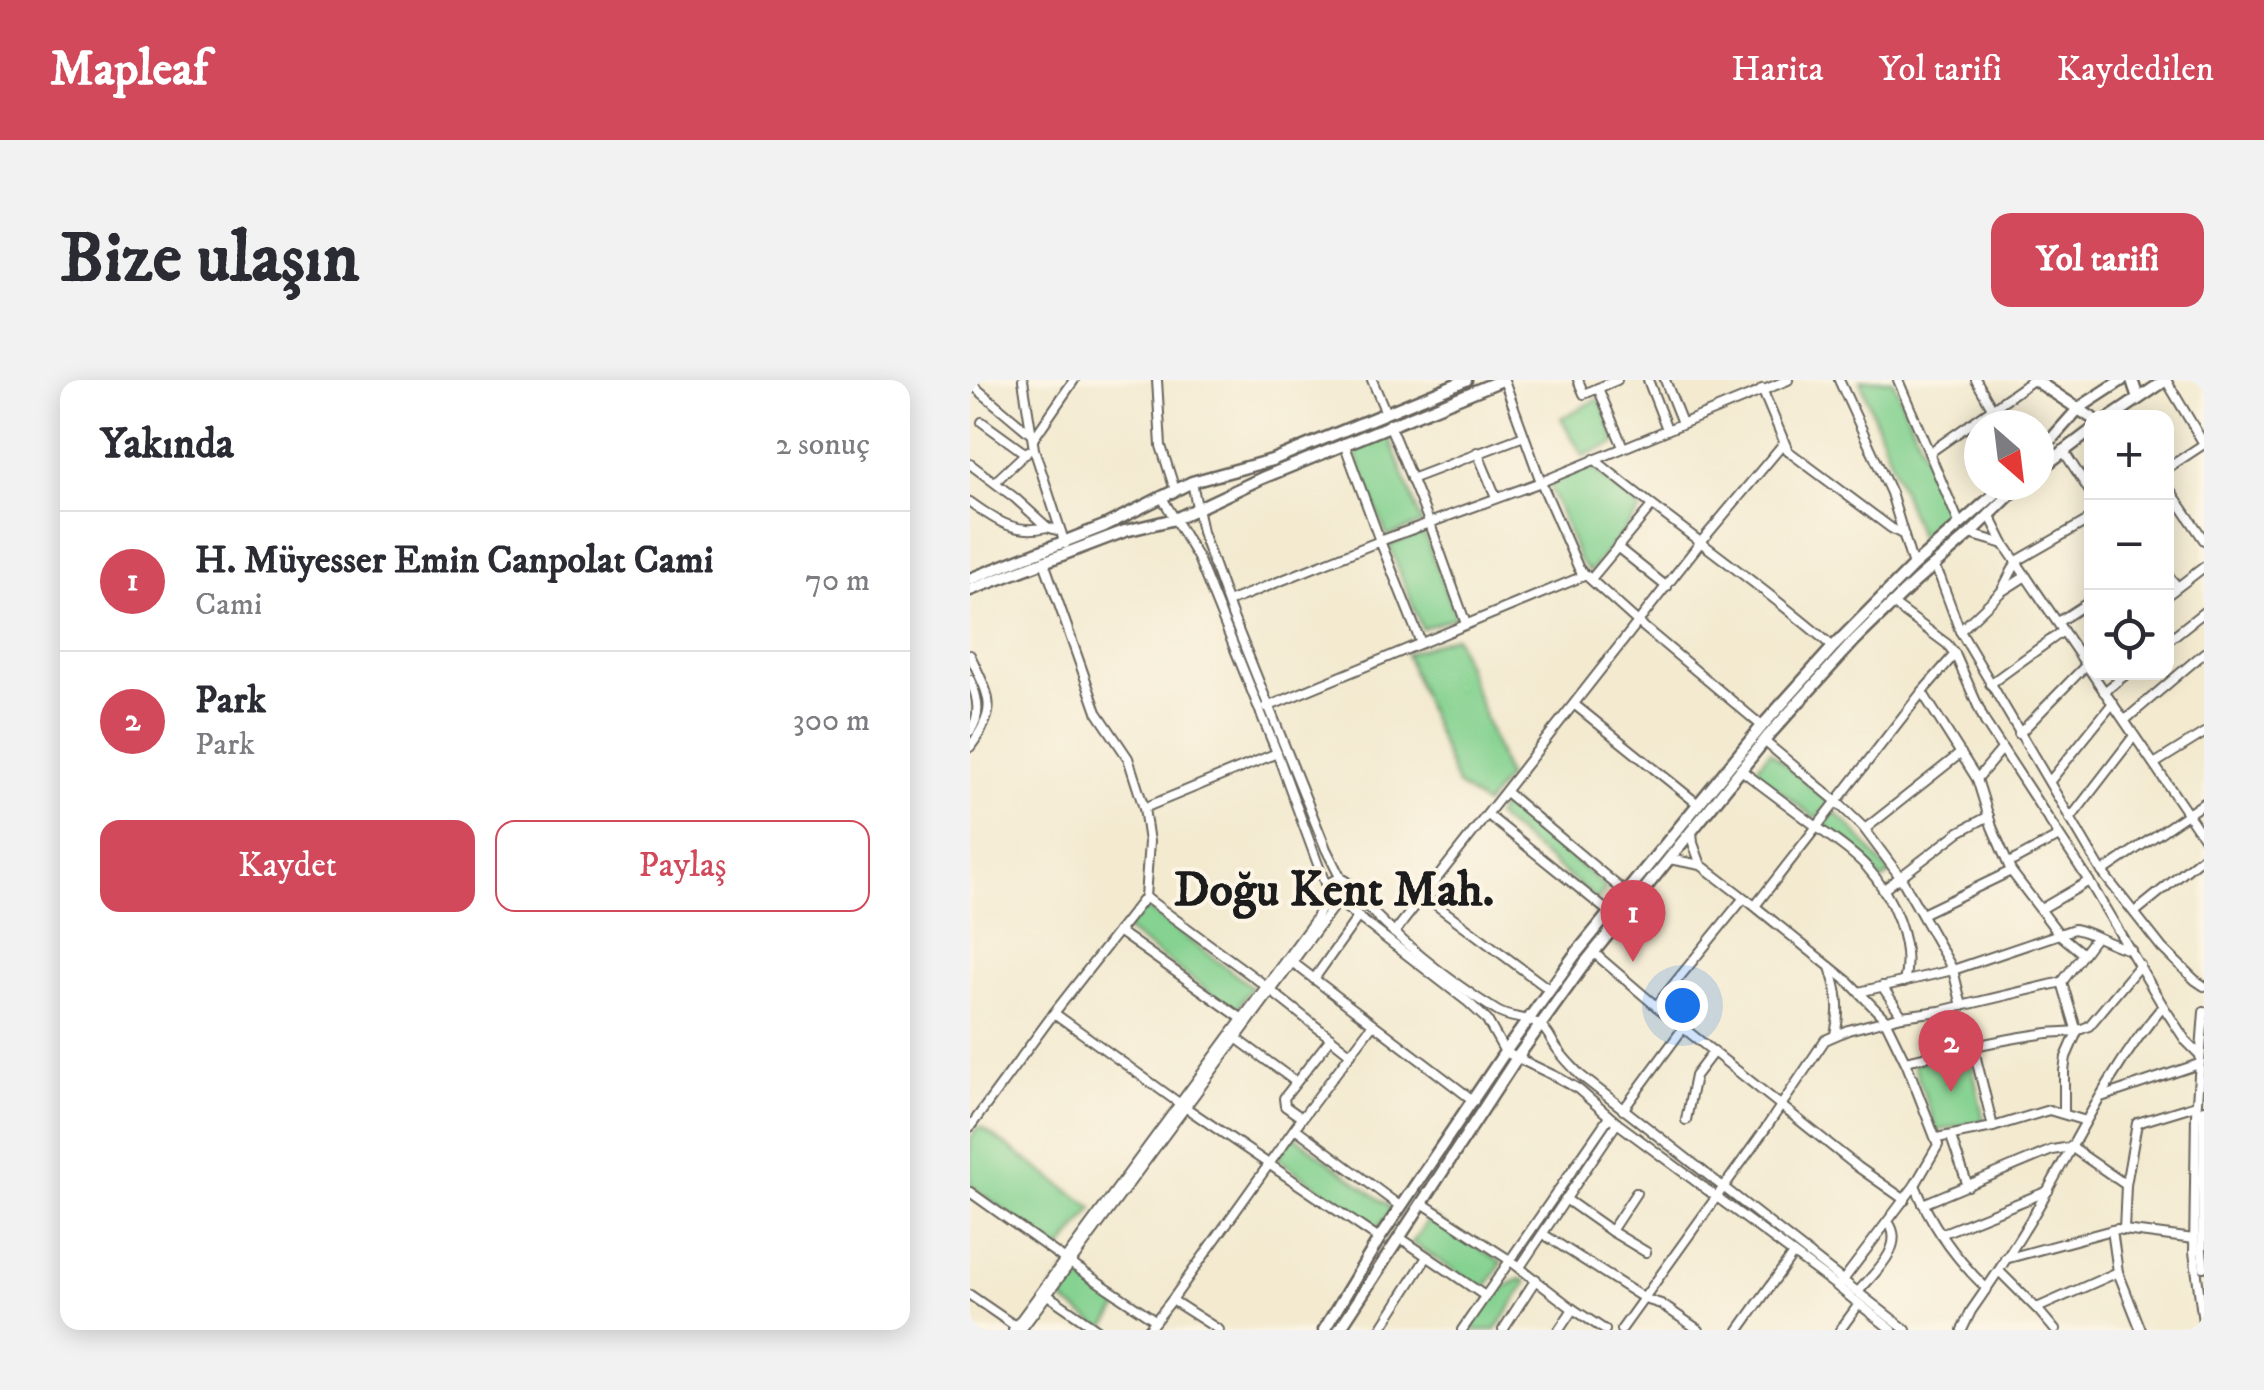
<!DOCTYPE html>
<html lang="tr">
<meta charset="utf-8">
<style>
:root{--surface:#fff;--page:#f2f2f3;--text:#2b2b33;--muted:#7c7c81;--line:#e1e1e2;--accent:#d1495b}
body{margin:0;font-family:"IM FELL DW Pica",serif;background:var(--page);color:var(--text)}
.controls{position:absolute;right:30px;top:30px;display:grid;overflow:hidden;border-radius:20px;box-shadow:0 5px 25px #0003}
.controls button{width:90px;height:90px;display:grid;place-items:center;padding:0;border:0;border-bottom:2px solid var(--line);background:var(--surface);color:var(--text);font:50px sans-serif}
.compass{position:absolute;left:994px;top:30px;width:90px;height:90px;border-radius:50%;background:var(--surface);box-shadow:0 5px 25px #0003;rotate:152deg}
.you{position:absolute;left:712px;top:625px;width:35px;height:35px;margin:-25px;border:8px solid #fff;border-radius:50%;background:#1a73e8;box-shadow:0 0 0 15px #1a73e833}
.badge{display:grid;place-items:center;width:65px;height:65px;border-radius:50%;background:var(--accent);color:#fff;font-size:32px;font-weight:700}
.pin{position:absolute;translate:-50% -82px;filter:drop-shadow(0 2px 5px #0008)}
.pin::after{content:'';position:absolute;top:52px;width:35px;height:30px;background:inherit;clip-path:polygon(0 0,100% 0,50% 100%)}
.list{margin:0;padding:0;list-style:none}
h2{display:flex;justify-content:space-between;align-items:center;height:130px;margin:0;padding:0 40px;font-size:42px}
h2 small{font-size:32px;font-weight:400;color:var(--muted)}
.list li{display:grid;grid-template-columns:65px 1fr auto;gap:30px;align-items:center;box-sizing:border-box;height:140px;padding:0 40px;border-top:2px solid var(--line)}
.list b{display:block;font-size:38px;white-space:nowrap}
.list p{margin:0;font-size:32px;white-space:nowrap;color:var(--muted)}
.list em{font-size:32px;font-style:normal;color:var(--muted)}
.actions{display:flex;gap:20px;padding:30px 40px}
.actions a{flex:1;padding:22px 0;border:2px solid var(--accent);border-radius:20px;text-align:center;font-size:35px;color:var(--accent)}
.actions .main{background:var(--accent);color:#fff}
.icon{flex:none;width:55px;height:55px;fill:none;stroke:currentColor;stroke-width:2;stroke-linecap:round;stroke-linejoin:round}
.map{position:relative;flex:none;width:1234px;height:950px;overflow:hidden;border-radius:20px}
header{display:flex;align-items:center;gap:60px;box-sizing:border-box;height:140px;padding:0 50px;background:var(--accent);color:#fff}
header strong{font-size:48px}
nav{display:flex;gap:55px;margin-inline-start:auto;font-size:35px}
.intro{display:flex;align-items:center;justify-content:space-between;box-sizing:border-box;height:240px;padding:0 60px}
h1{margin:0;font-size:70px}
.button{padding:25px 45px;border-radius:20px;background:var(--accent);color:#fff;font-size:35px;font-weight:700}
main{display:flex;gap:60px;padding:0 60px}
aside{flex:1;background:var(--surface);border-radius:20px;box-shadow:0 5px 25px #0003}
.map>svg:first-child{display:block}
</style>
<header>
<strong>Mapleaf</strong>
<nav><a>Harita</a><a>Yol tarifi</a><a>Kaydedilen</a></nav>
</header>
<div class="intro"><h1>Bize ulaşın</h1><a class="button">Yol tarifi</a></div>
<main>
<aside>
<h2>Yakında<small>2 sonuç</small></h2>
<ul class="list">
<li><span class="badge">1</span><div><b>H. Müyesser Emin Canpolat Cami</b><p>Cami</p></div><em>70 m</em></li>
<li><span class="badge">2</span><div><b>Park</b><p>Park</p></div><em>300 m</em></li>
</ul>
<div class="actions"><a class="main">Kaydet</a><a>Paylaş</a></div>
</aside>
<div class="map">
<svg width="1234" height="950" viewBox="0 0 1234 950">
<rect width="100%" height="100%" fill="#fcf5e5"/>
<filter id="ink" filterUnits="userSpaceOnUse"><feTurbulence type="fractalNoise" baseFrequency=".01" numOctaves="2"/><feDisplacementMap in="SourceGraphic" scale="20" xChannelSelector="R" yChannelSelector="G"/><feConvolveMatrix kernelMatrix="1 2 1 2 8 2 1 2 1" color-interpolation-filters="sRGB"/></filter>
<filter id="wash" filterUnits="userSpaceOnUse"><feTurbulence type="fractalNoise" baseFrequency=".0048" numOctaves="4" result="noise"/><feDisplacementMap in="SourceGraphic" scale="40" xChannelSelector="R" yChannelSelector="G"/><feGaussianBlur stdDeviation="2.25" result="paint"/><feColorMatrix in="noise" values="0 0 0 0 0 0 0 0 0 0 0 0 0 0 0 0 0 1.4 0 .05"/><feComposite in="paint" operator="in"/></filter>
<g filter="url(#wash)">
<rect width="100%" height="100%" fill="#f3ead0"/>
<g fill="#85d291" stroke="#507756" stroke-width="2.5">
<path d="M890,0H923L983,139L985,143L954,169Z"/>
<path d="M628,19L633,25L646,63L613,76L591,38Z"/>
<path d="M418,54L452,144L417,156L383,69Z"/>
<path d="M617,87H622L671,130L620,192L609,180L581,110L580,103Z"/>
<path d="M454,153L486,237L452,249L419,165Z"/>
<path d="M485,256L537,397L515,425L487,405L436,274Z"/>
<path d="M800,371L860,423L846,439L784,391Z"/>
<path d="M539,422L636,508L627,520L525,436L535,423Z"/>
<path d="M865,432L884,450L920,494L912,501L894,478L856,448L857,441Z"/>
<path d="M174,526L282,607L265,631L155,550Z"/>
<path d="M999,670L1014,741L967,751L943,684Z"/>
<path d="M7,748H12L123,828L90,871L0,805V759Z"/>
<path d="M324,756L423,829L407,849L307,778Z"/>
<path d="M461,836L532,883L516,907H509L442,863Z"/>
<path d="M98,889L150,926L133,949L81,912Z"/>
<path d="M551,899L556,901V904L526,950H498C513,927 525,909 551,899Z"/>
</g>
</g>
<g filter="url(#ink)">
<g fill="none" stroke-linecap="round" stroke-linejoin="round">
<g stroke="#67645b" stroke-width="12">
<g id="minor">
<path d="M53,0L64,69L95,164"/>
<path d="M187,0L191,66L205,110"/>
<path d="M402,0L416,33"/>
<path d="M534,0L571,102L609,189L669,243L792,346"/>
<path d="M608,0L614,14L647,0"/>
<path d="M678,0L697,49"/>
<path d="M695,0L712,43"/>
<path d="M869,0L921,113L943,186"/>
<path d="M928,0L990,145"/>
<path d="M1006,0L1022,28"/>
<path d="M1196,0L1234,64"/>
<path d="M0,3L62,55"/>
<path d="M628,8L653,67"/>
<path d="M792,9L818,71L921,148L934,155"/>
<path d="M12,42L56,74"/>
<path d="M419,44L460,144L496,244"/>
<path d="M64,58L104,0"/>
<path d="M374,63L410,161L451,263"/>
<path d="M1093,70L1122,115"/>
<path d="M507,72L526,117"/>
<path d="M959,73L1063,0"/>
<path d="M624,79C702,144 786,200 863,267"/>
<path d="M0,84L45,118L77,147L90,151"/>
<path d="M1196,89L1234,64"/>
<path d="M441,99L554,56"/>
<path d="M25,102L58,71"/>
<path d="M222,102L232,152L262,235L356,469L371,499"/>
<path d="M1196,104L1234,160"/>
<path d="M191,116L228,178L307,373L357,509"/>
<path d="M0,122C25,140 45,155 77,147"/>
<path d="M1019,134L1034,164L1234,458"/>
<path d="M1000,154L1034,164"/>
<path d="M647,167L697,207"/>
<path d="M962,186L970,197L990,251L1132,492L1192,568L1225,600L1234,606"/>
<path d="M1196,193L1207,206"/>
<path d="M621,199L681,127"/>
<path d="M1031,212L1047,181L1122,138"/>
<path d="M1196,216L1234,187"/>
<path d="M258,222L410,161L571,102L818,0"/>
<path d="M923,224L977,264L985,274L1015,342L1119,501L1193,626L1216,661L1230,675"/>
<path d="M1088,242L1122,220"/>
<path d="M990,251L1031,212L1056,196"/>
<path d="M1196,262L1234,232"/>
<path d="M0,275C19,317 30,327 0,367"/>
<path d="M0,300C8,317 12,335 0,351"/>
<path d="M1020,304L1093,251"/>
<path d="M952,312L1007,399L1022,447L1041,491L1089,554L1113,574"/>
<path d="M1134,312L1159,292"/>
<path d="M605,325L728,424"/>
<path d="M297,327L616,195"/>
<path d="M1155,340L1234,273"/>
<path d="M1049,354L1122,279"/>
<path d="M794,361L866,421L893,447L931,498L983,590L992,626"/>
<path d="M1184,384L1234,353"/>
<path d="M771,390C796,409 822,428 847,447C863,459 882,471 896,486C922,515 944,564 934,602"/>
<path d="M1007,399L1032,369"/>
<path d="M1080,401L1143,323"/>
<path d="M536,412L656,513"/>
<path d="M174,428L307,373"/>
<path d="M518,435L640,533"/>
<path d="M1100,439L1164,356"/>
<path d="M895,449L991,373"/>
<path d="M722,451L723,463L731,485"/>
<path d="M699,479L731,485L782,524L880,603L914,638L937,685L968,765L945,805L871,903"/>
<path d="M1039,483L1089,456"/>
<path d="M1132,492L1234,423"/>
<circle cx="369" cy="511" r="12"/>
<path d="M913,510L989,452L1019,436"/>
<path d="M382,511C424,556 474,598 527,631C541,640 558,636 571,646C579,652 582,663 589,671C595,680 603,687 610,695L936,950"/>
<path d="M454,516L580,610"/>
<path d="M175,517L296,606"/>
<path d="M370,523L498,622L517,640L535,672L589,698L608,709L647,743L868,907L922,950"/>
<path d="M785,526L952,312L985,274"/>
<path d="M1071,529L1119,501"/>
<path d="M1165,532L1234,476"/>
<path d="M952,534L1041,491"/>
<path d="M148,551L271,638"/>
<path d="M424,553L730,163L814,63"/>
<path d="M623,572L686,626L888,787L935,820"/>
<path d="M322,582L504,721"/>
<path d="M860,587C868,612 871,629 865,655"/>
<path d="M344,599L388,537"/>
<path d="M1092,602L1125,558"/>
<path d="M912,606L932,636L970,631L1092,602L1107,652L1096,677L1094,691V733"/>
<path d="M301,611L381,674"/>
<path d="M889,612L983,590L1104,549C1122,552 1139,565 1161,570"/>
<path d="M686,626L773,519"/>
<path d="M84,633L209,723L409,859"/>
<path d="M266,658L326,702"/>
<path d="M1003,666L1023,747"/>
<path d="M936,681C981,671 1026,660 1071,654C1088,651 1103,654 1119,646L1170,585"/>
<path d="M1131,717L1229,684"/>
<path d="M1234,729L1232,871L1234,887"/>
<path d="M653,730L714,647"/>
<path d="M332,738L315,726L314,718L361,658"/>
<path d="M716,740L725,696L744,671"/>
<path d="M0,747L84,633L175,517L179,462L174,428L158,378L127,332L74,182"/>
<path d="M325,748L431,827"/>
<path d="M981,757L998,806"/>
<path d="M967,758L1023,747L1079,730L1116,741"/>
<path d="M945,805C961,845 986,879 1017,909"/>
<path d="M0,812L94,879L185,940"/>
<path d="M597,820L641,851L676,872"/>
<path d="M452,823L538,879L603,929L635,950"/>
<path d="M953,824L1082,770L1101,767L1156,805"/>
<path d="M1142,850L1148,892L1171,950"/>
<path d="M1154,850L1156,805L1167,743L1226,725"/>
<path d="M641,851L666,813"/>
<path d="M573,854L675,919L691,924L729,950"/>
<path d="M971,854L1078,811"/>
<path d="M429,857L515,916"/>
<path d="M1035,879L1146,849L1224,859"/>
<path d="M550,887L647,743"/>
<path d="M1029,891L1069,931L1085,950"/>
<path d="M888,912C903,894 937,866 918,842"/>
<path d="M76,914L128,950"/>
<path d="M0,915L45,946"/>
<path d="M202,920L249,950"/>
<path d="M1067,928L1148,892"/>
<path d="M43,950L345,540L357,514"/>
<path d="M51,950L366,523"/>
<path d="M178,950L202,920L332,738L403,644"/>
<path d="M410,950L457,877"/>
<path d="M492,950L639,737"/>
<path d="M533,950L566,899"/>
<path d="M589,950L603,929"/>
<path d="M651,950L796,748L855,660L878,650L932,636"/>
<path d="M769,950L823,874"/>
<path d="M870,950L889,924"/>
<path d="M992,950L1001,931C1029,891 1056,850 1079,808C1114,745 1147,680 1193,626"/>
<path d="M1234,950L1224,872L1226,734L1234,632"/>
</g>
</g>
<g stroke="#67645b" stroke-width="15">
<g id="major">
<path d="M1065,0L1122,38"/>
<path d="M1162,0L1168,18"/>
<path d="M1140,38L1196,0"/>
<path d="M1069,73L1109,28L1152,0"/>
<path d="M1069,90L1122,50"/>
<path d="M0,199L134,146L222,102L302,80L496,0"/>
<path d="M0,210L155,151L205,139L292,98L532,0"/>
<path d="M354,950L409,859L535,672L604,576L792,346L863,267L943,186L1035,105"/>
<path d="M369,950L546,679L615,583L799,355L885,260L946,201L1000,154L1050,105"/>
</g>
</g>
<use href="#minor" stroke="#fff" stroke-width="8"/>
<use href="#major" stroke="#fff" stroke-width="10"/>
</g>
</g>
<g text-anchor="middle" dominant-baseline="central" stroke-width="8" stroke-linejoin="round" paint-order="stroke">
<g font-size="48" font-weight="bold" fill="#1c1c1c" stroke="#fcf5e5">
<text x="364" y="511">Doğu Kent Mah.</text>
</g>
</g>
</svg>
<div class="controls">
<button>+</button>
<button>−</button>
<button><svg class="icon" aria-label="locate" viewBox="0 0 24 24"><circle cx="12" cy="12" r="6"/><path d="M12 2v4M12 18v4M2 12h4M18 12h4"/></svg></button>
</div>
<svg class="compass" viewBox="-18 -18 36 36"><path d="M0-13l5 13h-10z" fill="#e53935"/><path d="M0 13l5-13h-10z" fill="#7c7c81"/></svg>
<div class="you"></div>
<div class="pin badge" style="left:663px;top:582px">1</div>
<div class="pin badge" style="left:981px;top:712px">2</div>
</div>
</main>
